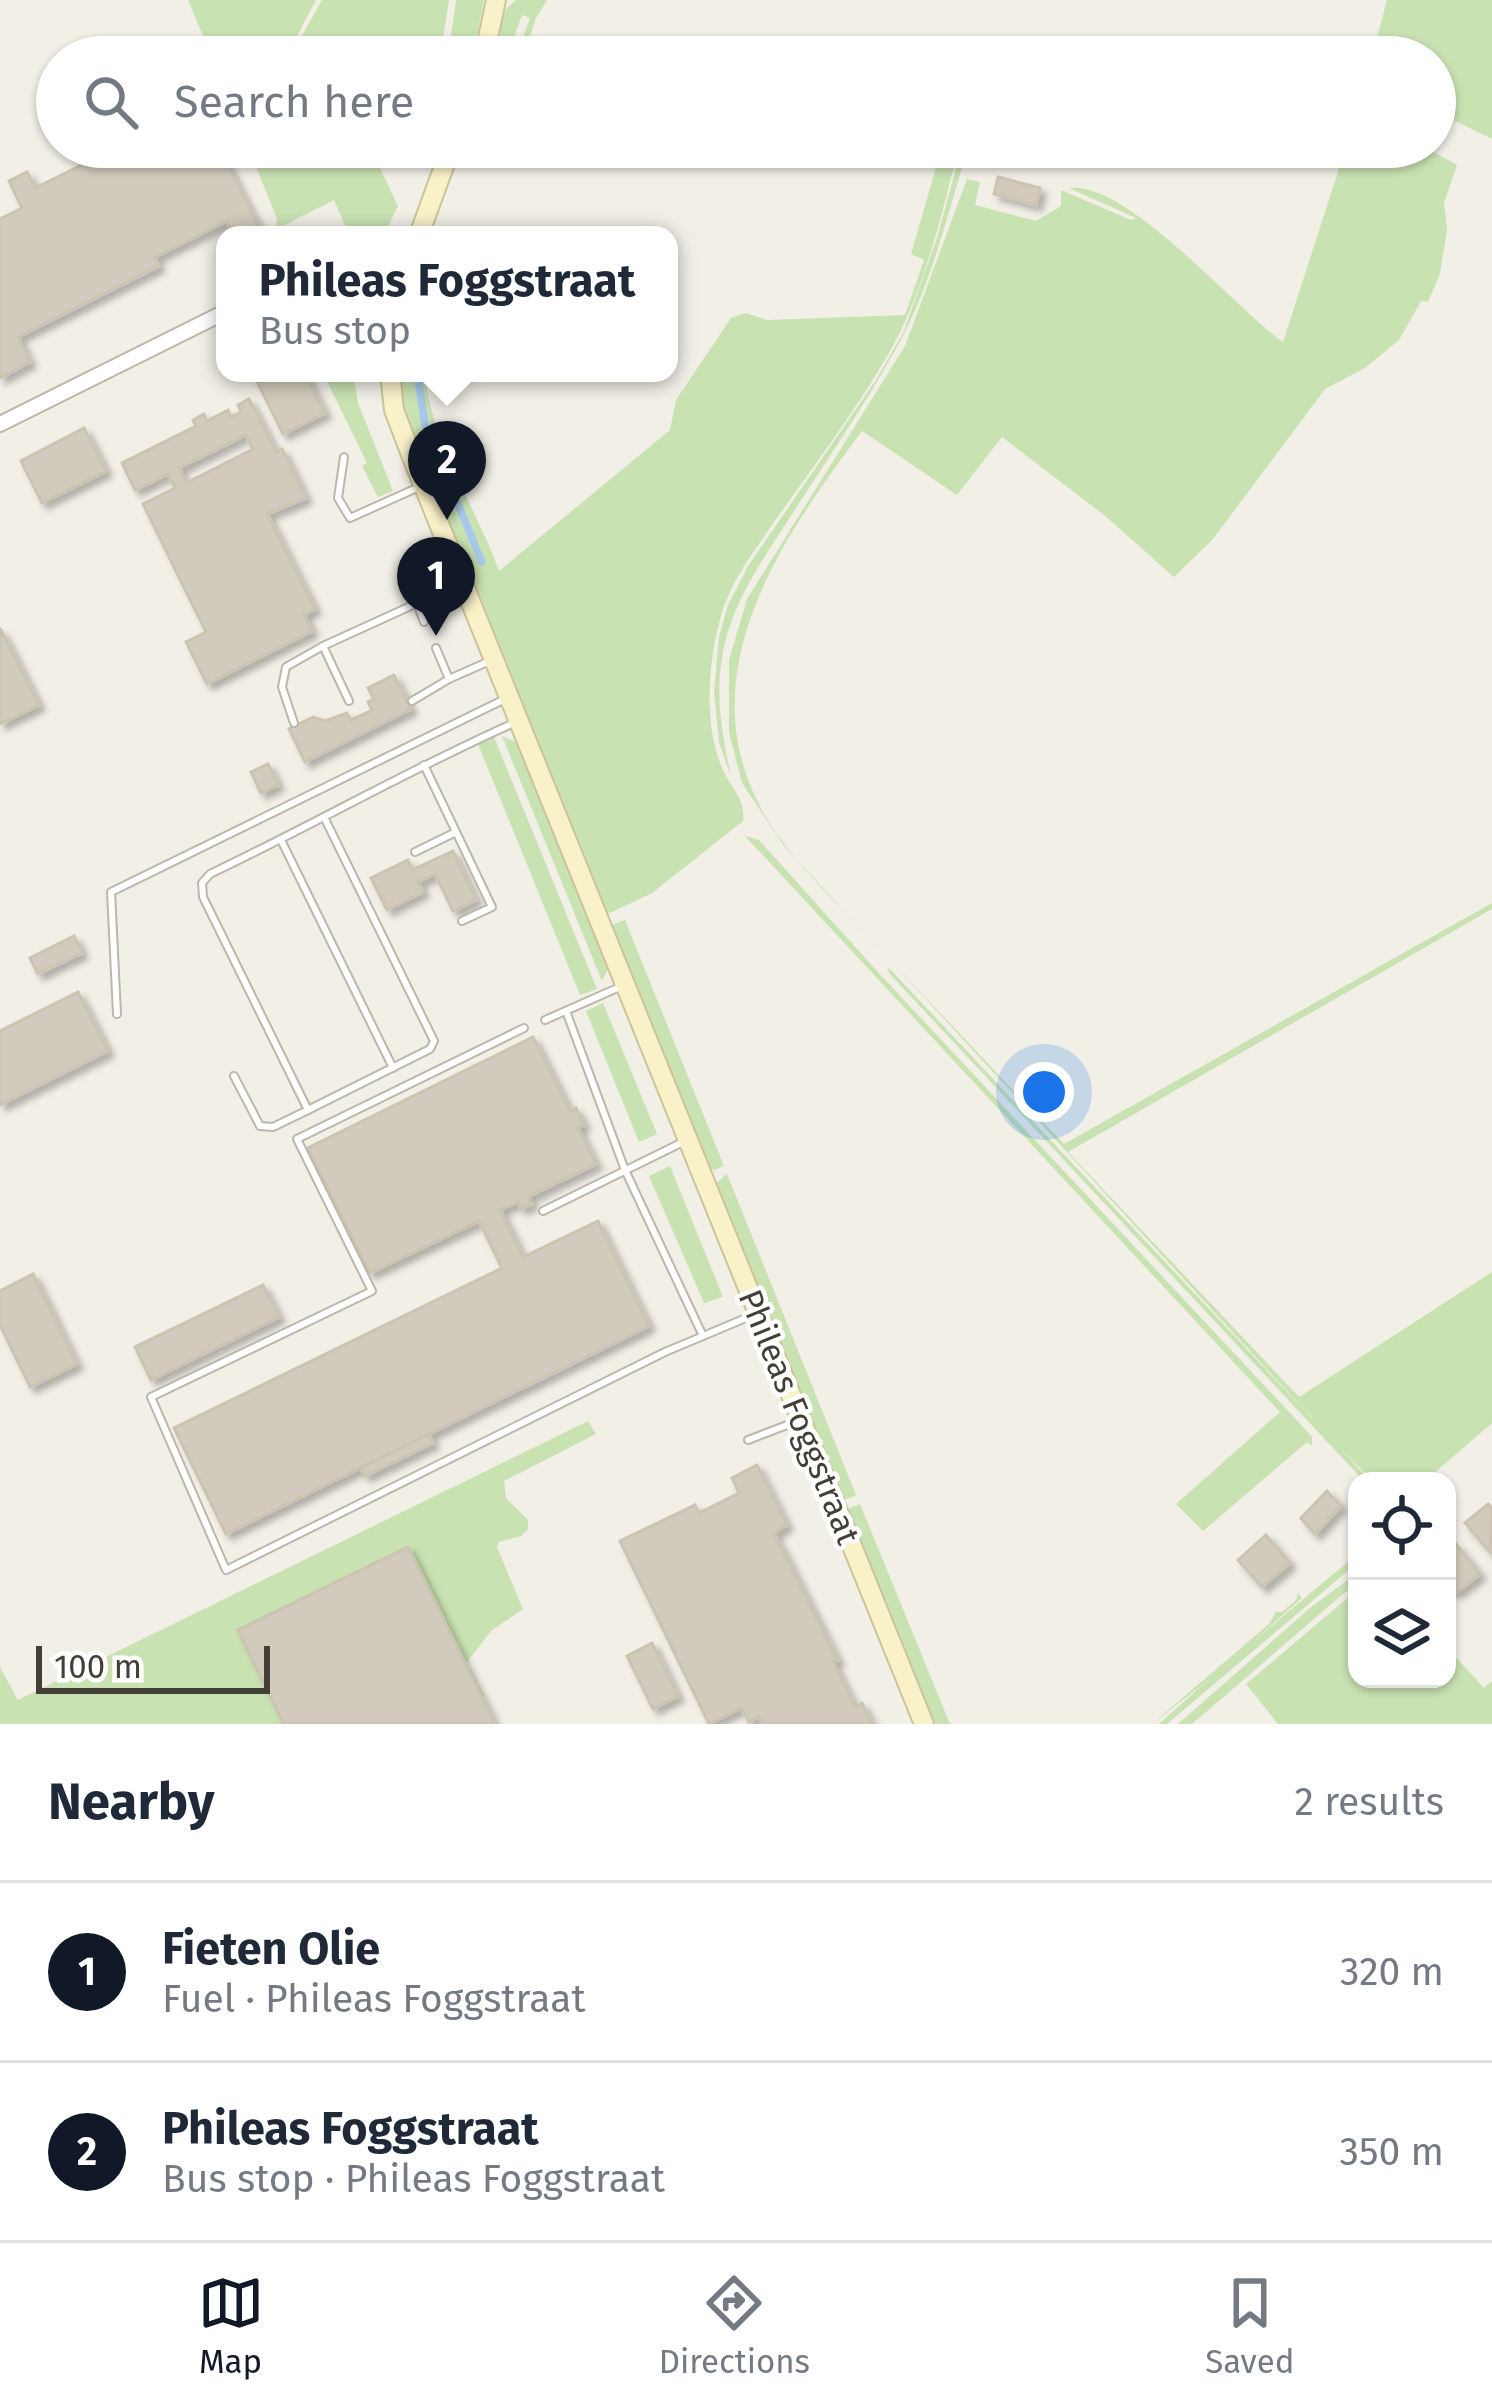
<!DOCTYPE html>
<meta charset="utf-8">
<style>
:root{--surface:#fff;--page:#f6f6f7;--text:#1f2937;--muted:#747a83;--line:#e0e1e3;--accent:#111827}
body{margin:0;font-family:"Fira Sans",sans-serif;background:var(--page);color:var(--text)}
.controls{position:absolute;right:36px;bottom:36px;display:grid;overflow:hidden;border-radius:24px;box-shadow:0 3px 9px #0004}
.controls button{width:108px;height:108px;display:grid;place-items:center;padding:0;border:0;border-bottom:3px solid var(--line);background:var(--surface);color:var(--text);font:60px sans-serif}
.scale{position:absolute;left:36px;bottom:30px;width:234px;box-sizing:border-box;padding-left:12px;border:6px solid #443f36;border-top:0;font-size:33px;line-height:42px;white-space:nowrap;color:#443f36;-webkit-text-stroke:9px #fff;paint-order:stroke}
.you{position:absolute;left:1044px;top:1092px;width:42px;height:42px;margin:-30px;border:9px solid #fff;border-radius:50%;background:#1a73e8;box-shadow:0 0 0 18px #1a73e833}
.badge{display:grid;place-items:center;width:78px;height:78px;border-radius:50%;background:var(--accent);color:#fff;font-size:39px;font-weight:700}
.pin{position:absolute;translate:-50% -99px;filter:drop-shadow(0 3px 6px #0008)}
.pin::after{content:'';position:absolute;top:63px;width:42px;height:36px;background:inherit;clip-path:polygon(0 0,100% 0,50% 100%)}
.popup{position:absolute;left:216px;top:226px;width:462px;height:156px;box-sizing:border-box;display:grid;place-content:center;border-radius:24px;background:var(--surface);filter:drop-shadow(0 3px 9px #0005);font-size:39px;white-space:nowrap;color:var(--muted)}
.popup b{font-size:45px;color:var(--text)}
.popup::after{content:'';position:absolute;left:50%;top:100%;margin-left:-24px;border:24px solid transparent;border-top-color:var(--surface)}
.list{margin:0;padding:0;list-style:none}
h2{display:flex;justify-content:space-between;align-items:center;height:156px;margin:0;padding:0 48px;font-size:51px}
h2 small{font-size:39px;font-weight:400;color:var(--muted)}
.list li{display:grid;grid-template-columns:78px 1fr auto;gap:36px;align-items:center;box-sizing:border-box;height:180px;padding:0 48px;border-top:3px solid var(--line)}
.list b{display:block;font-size:45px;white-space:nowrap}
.list p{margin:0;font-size:39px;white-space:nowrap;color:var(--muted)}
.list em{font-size:39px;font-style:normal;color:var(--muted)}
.icon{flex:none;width:66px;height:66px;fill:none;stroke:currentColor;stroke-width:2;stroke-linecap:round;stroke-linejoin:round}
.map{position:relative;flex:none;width:1492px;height:1724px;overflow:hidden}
.search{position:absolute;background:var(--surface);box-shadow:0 3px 9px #0004;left:36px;right:36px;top:36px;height:132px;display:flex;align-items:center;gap:30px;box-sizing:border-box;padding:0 42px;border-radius:66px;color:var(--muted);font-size:45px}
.sheet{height:516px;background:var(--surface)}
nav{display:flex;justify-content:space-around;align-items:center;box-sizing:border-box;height:168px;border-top:3px solid var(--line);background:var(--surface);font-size:33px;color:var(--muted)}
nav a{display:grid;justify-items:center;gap:6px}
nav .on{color:var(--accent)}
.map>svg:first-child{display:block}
</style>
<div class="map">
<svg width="1492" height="1724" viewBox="0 0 1492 1724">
<defs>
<filter id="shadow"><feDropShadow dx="5.5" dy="5.5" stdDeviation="3" flood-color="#0004"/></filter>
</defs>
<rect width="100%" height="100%" fill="#f1efe6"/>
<g fill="#c9e2b2">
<path d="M188,0H316L286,57H212Z"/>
<path d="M322,0H449L440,57H290Z"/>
<path d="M456,0H484L473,57H448Z"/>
<path d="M516,0H547L535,20L524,57H516L530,18L522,15L507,57H491L504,11Z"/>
<path d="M1387,0H1492V139L1435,111V57H1372Z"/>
<path d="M248,147H370L398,206L384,235H349L334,200L275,230L277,219Z"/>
<path d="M942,147H959C940,220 923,298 883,363C850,418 811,470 774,522C755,550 734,577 723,609C708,656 702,727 724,772C732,789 746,801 743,821L652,893L610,913L603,910L412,436L401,399L399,373H413L421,425L479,565L486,562C461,502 425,438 421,373H425C431,444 476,506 499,571L670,430L676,400L731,318L746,313L767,320L905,315L924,260L911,254Z"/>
<path d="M962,147H968C948,213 931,286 897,347C866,403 829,457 794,511C764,558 731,602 722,658C715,700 723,737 731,777L719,742L714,692L719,637L728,605L748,566L876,380L904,331L937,238Z"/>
<path d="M1346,147H1425L1457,165L1444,203L1447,229L1440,274L1428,302L1421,301L1399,340L1365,368L1325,389L1213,539L1174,577L1104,515L1002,437L957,495L862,431C775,547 679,687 774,830C804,874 848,913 884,954L784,846L742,783L729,732V660L747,599L905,346L967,179L980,182L975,205L1036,221L1061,206V190L1131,220L1136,218L1069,188C1127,180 1233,307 1283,342Z"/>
<path d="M323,373H353L358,403L393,491L378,497L362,466L367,463Z"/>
<path d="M502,736L516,742L608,969L602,981Z"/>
<path d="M494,737L597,989L580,995L478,744Z"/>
<path d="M745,836L759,840L876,970L1304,1428L1312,1437V1446L1307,1442L1203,1531L1176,1504L1280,1412Z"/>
<path d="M1492,903V909L1068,1152L1299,1397L1492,1272V1423L1425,1481H1373L1341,1449L1370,1481H1364L889,973L888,967L1335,1443L889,959L1064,1144Z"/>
<path d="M625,920L724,1166L714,1170L707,1167L611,930L614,924Z"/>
<path d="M603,1003L657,1134L639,1142L586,1011Z"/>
<path d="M670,1166L723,1297L704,1303L649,1176Z"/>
<path d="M727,1174L856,1495L847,1499L840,1496L714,1185Z"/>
<path d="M588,1421L596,1434L504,1481L506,1498L528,1520V1529L521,1536L499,1542L497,1547L523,1609L491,1631L467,1662L484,1696L426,1724H0V1667L18,1700Z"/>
<path d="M860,1504L950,1724H933L848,1515L850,1508Z"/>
<path d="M1357,1554V1563L1167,1724H1159L1207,1681L1152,1724L1269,1624L1276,1612H1282L1296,1600L1298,1593L1302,1598L1250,1644Z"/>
<path d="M1357,1573V1582L1192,1724H1178L1310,1608Z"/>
<path d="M1357,1590V1679H1447L1449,1650L1484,1688L1492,1681V1724H1278L1246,1684Z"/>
</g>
<path fill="#a8cae9" d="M413,373H421L429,424L486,562L483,566L479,565L421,425Z"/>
<g fill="#d2cbbd" stroke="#ccc3b1" stroke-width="3" fill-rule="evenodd" filter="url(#shadow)">
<path d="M118,147H184L187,154L192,152L190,147H219L261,231L234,235L227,221L155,257L159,266L18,337L30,362L0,378V219L22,208L9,181L27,172L35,188Z"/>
<path d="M998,177L1040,188L1036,205L994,194Z"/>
<path d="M253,373H305L325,413L283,434Z"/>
<path d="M249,399L276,452L282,449L306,498L267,514L315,609L304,615L312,631L207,684L186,642L206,632L143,504L175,488L168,474L135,490L122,463L196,426L193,420L204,414L207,421L228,410L231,417L241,412L238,405ZM246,435L253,449L186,483L179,468Z"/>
<path d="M84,428L106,471L42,503L21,461Z"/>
<path d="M0,628L39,705L0,724Z"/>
<path d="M394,675L411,709L305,762L289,729L313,717L325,721L347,713L351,720L372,710L368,702L374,699L368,688Z"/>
<path d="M268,764L278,785L261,793L251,772Z"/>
<path d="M453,851L476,900L453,911L435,874L418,882L423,892L387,910L371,878L408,860L412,870Z"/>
<path d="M74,936L82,953L38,974L30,958Z"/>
<path d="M78,992L108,1051L0,1105V1031Z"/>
<path d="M533,1037L570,1111L576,1108L584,1125L578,1128L596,1164L528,1197L532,1204L521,1209L518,1202L500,1210L523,1257L598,1221L649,1326L226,1534L174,1428L502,1268L479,1221L370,1273L308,1148Z"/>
<path d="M33,1274L77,1364L30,1387L0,1325V1291Z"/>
<path d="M263,1285L279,1317L151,1380L135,1347Z"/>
<path d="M429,1434L433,1443L365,1476L361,1468Z"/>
<path d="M757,1465L787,1525L774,1533L838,1660L833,1662L855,1707L862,1703L872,1724H762L759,1717L749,1722L741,1708L709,1724L620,1541L695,1505L699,1513L739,1493L732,1478Z"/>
<path d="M1327,1491L1341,1506L1315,1534L1301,1518Z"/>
<path d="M1488,1504L1492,1508L1490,1552L1465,1523Z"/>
<path d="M1266,1535L1290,1563L1262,1587L1238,1560Z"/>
<path d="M1456,1544L1480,1574L1456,1593L1451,1588L1447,1591V1551Z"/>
<path d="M408,1547L495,1724H284L238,1630Z"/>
<path d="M652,1643L678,1696L653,1709L627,1656Z"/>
</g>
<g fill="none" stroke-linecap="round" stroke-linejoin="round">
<g stroke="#bcb7aa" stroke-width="10">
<g id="lane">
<path d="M344,457L338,498L350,518L419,487"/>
<path d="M417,603L424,622"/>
<path d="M436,648L449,679L492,660"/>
<path d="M349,701L323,646L461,583"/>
<path d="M412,701L449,679"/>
<path d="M294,723L282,687L286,667L323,646"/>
<path d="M424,765L492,907L462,921"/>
<path d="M325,819L434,1041L430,1049L308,1110L203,897L202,883L210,874C313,825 412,768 516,722"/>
<path d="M281,840L393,1068"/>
<path d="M415,852L456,832"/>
<path d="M566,1011L625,1170L703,1336"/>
<path d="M117,1014L111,892L505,699"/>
<path d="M545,1020L622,986"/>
<path d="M524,1028L297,1139L372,1291L151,1397L226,1570L665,1352L753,1315"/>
<path d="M234,1076L260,1126L273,1127L308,1110"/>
<path d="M543,1211L683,1142"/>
<path d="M748,1440L795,1422"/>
</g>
</g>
<g stroke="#bcb7aa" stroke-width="18">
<path id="street" d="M0,424L225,312"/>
</g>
<g stroke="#cdc39a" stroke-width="22">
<g id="secondary">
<path d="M484,57L496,0"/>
<path d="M419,235L451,147"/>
<path d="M390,373L394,410L412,457L924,1724"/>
</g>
</g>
<use href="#lane" stroke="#fff" stroke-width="6"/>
<use href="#street" stroke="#fff" stroke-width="14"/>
<use href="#secondary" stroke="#f9f1c8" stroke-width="18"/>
</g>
<g text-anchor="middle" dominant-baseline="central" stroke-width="9" stroke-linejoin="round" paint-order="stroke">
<g font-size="33" fill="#443f36" stroke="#fff">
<text transform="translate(799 1417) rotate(68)">Phileas Foggstraat</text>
</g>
</g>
</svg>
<div class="controls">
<button><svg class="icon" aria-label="locate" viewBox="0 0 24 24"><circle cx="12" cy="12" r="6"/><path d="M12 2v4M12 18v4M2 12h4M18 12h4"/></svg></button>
<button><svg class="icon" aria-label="layers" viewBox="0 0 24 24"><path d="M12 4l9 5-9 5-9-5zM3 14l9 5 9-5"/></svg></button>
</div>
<div class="scale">100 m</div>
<div class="you"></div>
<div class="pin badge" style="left:436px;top:636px">1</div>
<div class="pin badge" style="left:447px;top:520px">2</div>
<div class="popup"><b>Phileas Foggstraat</b>Bus stop</div>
<div class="search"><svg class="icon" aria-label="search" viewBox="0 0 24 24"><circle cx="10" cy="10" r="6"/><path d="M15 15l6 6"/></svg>Search here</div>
</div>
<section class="sheet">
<h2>Nearby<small>2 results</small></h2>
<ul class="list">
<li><span class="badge">1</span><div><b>Fieten Olie</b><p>Fuel · Phileas Foggstraat</p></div><em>320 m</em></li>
<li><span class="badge">2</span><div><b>Phileas Foggstraat</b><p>Bus stop · Phileas Foggstraat</p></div><em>350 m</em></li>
</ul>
</section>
<nav>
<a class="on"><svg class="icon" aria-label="map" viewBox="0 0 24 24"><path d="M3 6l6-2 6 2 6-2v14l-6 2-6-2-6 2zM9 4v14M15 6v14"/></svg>Map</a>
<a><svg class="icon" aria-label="directions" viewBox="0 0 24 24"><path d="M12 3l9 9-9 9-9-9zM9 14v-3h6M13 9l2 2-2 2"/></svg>Directions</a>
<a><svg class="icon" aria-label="saved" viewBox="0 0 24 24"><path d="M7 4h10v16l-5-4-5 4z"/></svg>Saved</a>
</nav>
